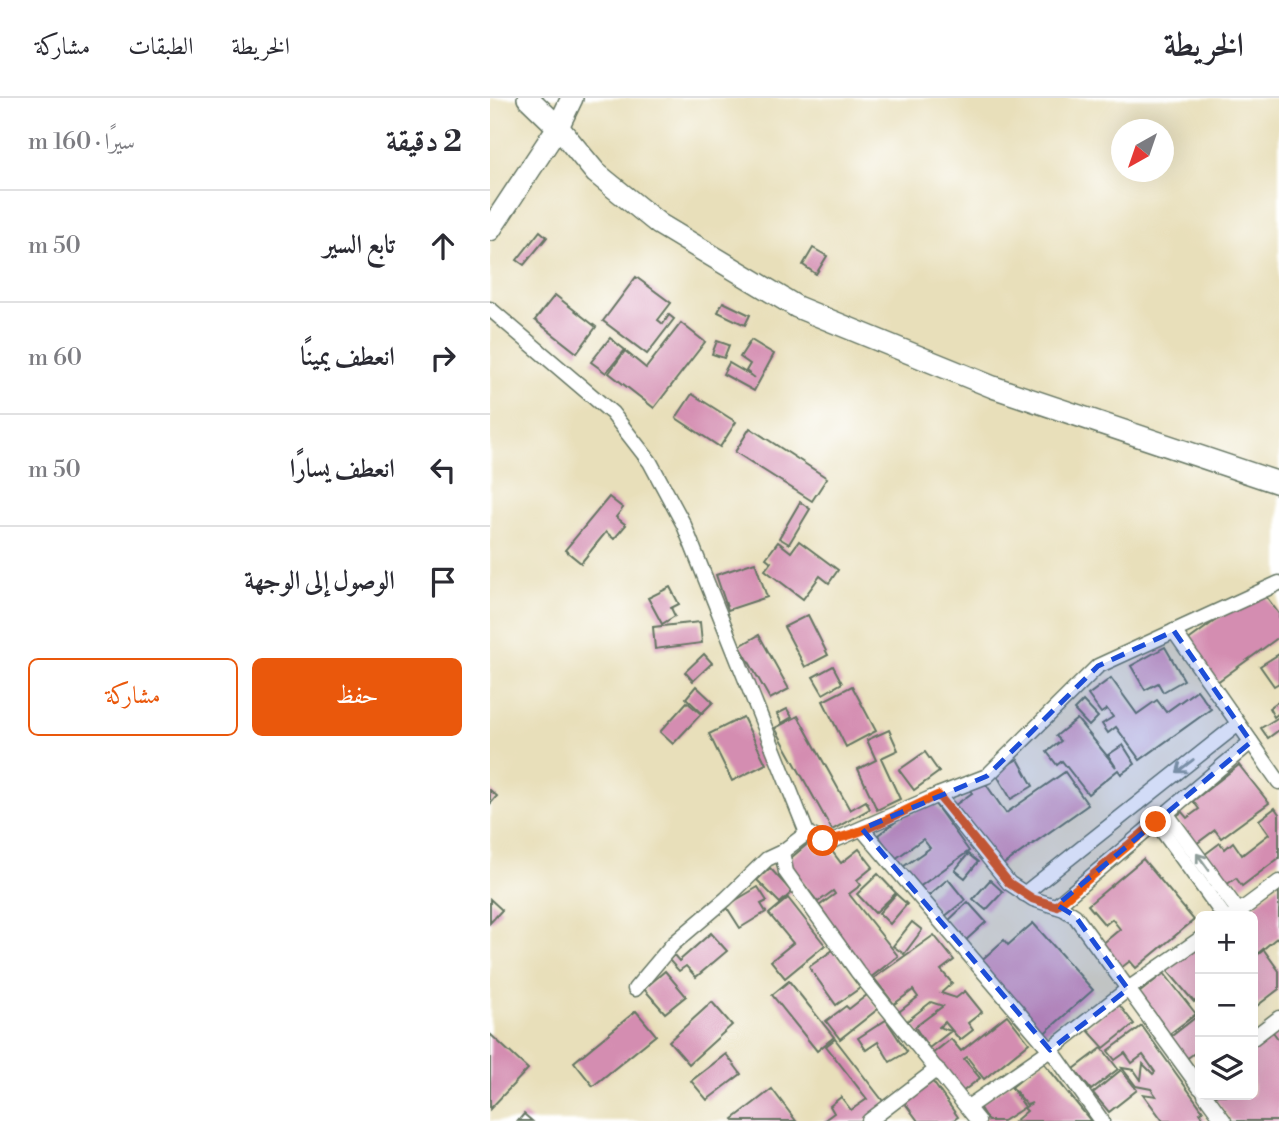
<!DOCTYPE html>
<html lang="ar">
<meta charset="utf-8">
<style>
:root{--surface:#fff;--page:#f7f7f7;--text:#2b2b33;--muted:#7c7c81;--line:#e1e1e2;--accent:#ea580c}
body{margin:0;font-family:"Libre Bodoni",Amiri,serif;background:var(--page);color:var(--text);direction:rtl}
.controls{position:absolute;right:21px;bottom:21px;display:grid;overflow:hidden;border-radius:10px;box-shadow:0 7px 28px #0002}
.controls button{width:63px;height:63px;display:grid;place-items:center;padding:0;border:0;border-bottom:2px solid var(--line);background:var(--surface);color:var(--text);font:35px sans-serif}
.compass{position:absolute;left:621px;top:21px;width:63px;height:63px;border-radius:50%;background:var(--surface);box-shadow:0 7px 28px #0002;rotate:220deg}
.stop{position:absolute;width:21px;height:21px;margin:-16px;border:5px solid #ea580c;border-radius:50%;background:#fff}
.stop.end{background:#ea580c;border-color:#fff;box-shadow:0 2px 7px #0008}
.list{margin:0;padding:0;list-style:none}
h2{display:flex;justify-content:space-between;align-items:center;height:91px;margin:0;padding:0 28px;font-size:30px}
h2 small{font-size:23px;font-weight:400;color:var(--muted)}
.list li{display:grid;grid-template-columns:46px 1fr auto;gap:21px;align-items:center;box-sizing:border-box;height:112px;padding:0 28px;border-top:2px solid var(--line)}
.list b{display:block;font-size:26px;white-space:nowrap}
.list em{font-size:23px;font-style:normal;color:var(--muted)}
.actions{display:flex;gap:14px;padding:21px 28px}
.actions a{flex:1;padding:16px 0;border:2px solid var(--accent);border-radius:10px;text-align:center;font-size:24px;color:var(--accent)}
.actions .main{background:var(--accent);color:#fff}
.icon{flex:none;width:38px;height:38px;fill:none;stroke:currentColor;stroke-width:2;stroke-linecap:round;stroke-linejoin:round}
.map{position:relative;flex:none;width:789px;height:1023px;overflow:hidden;direction:ltr}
header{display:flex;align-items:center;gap:42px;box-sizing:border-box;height:98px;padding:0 35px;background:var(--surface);border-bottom:2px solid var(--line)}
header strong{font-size:33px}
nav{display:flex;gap:38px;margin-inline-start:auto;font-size:24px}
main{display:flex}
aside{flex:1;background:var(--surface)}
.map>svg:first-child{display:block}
</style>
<header>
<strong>الخريطة</strong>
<nav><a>الخريطة</a><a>الطبقات</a><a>مشاركة</a></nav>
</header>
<main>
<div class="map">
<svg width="789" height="1023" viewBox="0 0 789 1023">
<rect width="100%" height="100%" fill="#fff"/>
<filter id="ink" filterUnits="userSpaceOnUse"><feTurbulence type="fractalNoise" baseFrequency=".0143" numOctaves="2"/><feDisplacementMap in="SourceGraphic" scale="14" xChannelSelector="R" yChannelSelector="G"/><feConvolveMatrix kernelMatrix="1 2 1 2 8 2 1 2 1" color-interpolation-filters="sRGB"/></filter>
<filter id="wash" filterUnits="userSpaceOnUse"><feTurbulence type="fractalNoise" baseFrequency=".00686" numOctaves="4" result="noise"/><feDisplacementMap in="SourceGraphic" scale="28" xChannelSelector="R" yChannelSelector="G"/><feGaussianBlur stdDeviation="1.57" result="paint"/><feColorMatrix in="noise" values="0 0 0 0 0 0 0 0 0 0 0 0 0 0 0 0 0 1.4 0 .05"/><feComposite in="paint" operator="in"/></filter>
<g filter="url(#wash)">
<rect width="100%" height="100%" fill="#e8dfba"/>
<g id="blocks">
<g fill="#d48db1">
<path d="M50,133L57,139L34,167L27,162Z"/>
<path d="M323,150L337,158L326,176L313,167Z"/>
<path d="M146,179L181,205L168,222L173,226L179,217L184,221L157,256L113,223Z"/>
<path d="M65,197L106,229L87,255L45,222Z"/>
<path d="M233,204L260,217L255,227L228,214Z"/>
<path d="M191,225L215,244L164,310L119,275L135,253L156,270Z"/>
<path d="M120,240L135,252L116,275L101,264Z"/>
<path d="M261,242L284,256L264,293L233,276L239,265L265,280L256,273L260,266L250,259Z"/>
<path d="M227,243L239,247L234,260L222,256Z"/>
<path d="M202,296L246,324L230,349L186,320Z"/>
<path d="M260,330L337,380L322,403L245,354Z"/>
<path d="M119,399L133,410L126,419L136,427L124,441L116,434L91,465L75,452Z"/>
<path d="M310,404L320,411L299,446L289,440Z"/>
<path d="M309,443L348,472L339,485L330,478L313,501L275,472L281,464L276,460L288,444L301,454Z"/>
<path d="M265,464L277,499L238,512L226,477Z"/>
<path d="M180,489L189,506L181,510L185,518L172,526L158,500Z"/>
<path d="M770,490L789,516V539L723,587L693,546Z"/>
<path d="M318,517L338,557L315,569L294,529Z"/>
<path d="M210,524L212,545L165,551L163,529Z"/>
<path d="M269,537L299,591L280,601L250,548Z"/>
<path d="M675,549L694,582L673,594L668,585L655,592L641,568Z"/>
<path d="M214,556L222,565L203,583L195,574Z"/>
<path d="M789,556V585L784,588L770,568Z"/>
<path d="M343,568L352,585L333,596L323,579Z"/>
<path d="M621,580L647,616L667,602L676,614L707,592L721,611L650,662L626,629L618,635L612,626L623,619L617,611L611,615L598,597Z"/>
<path d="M206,588L223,604L212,615L196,600Z"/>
<path d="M362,588L386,633L356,649L333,603Z"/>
<path d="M593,603L608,619L599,628L584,612Z"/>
<path d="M789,603V615L784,619L779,610Z"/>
<path d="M197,604L211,616L183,646L170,634Z"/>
<path d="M297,611L302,619L292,625L287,616Z"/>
<path d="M308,618L360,712L376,703L380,711L342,732L285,630Z"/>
<path d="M253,619L276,666L242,683L219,636Z"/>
<path d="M789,619V632L778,640L771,630Z"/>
<path d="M587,621L626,669L618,657L633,647L645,666L631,676L628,672L598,696L572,663L567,667L557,654L571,643L566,638Z"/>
<path d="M399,632L408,652L391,660L410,701L387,712L368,671L386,662L377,642Z"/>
<path d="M435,654L449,674L424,692L409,672Z"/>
<path d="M528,661L543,688L521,701L505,674Z"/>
<path d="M749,667L779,705L731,740L725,732L706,746L685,719L692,714L697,720L709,711L703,703Z"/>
<path d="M575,674L598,707L504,773L461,710L482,695L479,691L493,682L516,715Z"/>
<path d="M0,692L7,698L0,706Z"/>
<path d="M442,702L479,753L425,792L410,771L440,750L433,741L405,761L388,737L419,714L421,717Z"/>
<path d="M785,710L789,716V760L752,788L746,780L733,789L710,760L730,745L735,751L743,744L752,757L779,736L769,722Z"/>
<path d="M320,744L329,755L338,748L351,765L369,751L383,769L367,782L371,787L359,796L408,858L380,880L333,821L337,818L329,808L345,796L343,793L328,804L296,764Z"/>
<path d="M478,756L488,764L475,780L465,772Z"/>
<path d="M653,761L704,822L646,870L640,863L631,870L611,847L630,831L622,821L615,827L598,807Z"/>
<path d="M280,770L302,794L290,805L267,782Z"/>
<path d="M388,776L406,795L385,815L367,796Z"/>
<path d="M458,781L475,802L454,819L437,799Z"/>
<path d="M500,782L513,794L496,812L483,801Z"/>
<path d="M789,787V838L766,857L763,853V818H752Z"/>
<path d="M268,789L277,803L271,806L276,814L250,830L236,808Z"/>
<path d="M406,796L417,806L400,826L389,815Z"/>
<path d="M298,800L335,847L295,880L281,863L303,845L279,816Z"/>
<path d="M0,801L12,812L0,825Z"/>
<path d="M478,804L496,824L475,843L457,824Z"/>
<path d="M422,824L432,832L414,856L403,848Z"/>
<path d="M543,825L603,892L550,939L486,867L514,842L518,847Z"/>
<path d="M221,835L237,853L206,879L196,868L189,873L179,862L184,857L189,863Z"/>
<path d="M444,837L464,862L451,872L462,885L451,895L466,900L475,893L492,914L478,925L483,932L470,942L455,924L449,929L461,933L439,950L425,929L453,908L441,904L412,927L405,917L428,899L423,892L404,906L384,880Z"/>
<path d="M710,844V899L704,904L677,872Z"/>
<path d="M343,852L370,890L346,907L319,869Z"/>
<path d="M774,852L789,873V891L763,911V860Z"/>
<path d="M175,873L196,898L175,915L154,891Z"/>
<path d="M674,875L706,916L678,937L669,926L672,925L649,895Z"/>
<path d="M299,883L344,939L327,953L282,897Z"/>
<path d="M377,897L388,911L350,941L336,923L356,908L359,911Z"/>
<path d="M222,904L242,927L199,966L179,943Z"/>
<path d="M627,904L644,926L614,950L596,930Z"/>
<path d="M146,913L166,937L103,988L84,964Z"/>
<path d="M710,916V951L695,962L678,941Z"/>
<path d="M517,917L539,945L494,981L477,959L474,961L490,980L472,994L442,956L461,941L471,953Z"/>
<path d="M396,922L417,954L400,964L388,944L376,952L368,940Z"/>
<path d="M652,928L713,1013L710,1015L716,1023H673L653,996L666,998L661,991L646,988L632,970L644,972L651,982L653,966L663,976L665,974L653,957L642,965L635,955L625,962L618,953Z"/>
<path d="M780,930L789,942V1023H742L722,997H763V943Z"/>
<path d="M0,936L38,971L0,1011Z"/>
<path d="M345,941L396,1007L374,1023H333L344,1015L340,1008L351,999L361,1012L377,1001L336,948Z"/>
<path d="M612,950L628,971L601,992L584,971Z"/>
<path d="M236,956L251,976L217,1002L201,983Z"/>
<path d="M553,964L601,1023H525L537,1013L534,1010L542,1005L537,1007L522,989Z"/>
<path d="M631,972L647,992L619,1014L603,995Z"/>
<path d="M443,984L468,1019L462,1023H428L414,1004Z"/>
<path d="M519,986L535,1009L513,1023H498L488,1007Z"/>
<path d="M282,991L306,1023H245L243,1021Z"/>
<path d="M34,1016L42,1023H28Z"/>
</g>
</g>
</g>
<g filter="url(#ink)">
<use href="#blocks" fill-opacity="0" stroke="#657663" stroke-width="2"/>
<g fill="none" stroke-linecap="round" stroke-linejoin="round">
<g stroke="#657663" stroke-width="17">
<g id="street">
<path d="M0,211L122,315L160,364L194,427L317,735L333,743L345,742L448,697L497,678L608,568L789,485"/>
<path d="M684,533L789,684"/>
<path d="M448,697L519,785L543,801L574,811L585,818L710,990"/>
<path d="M676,715L749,814"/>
<path d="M666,724L734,818"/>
<path d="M372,731L567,960L612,1023"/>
<path d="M292,754L296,774L367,873L488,1023"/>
<path d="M534,796L748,626"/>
<path d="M566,808L761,644"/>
<path d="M743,818L789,784"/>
<path d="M145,891L183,846L236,801L277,761L292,754L317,735"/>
<path d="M763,940L789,920"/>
<path d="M715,997L734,1023"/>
<path d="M478,1009L560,952L638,891L710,841"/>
<path d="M379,1023L447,971"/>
</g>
</g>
<g stroke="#657663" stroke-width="24">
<g id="secondary">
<path d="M38,0L68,29L106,75L169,126L307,209L503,289L789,385"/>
<path d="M0,132L68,29L82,0"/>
</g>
</g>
<use href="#street" stroke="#fff" stroke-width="14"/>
<use href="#secondary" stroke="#fff" stroke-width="21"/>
</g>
<defs><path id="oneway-shaft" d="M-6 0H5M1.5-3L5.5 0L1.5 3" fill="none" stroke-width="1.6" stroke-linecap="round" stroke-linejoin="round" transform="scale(1.75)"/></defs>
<g stroke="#8f9e9a">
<use href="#oneway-shaft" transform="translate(695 668) rotate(142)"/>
<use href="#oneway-shaft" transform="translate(713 764) rotate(-126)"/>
</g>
</g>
<g fill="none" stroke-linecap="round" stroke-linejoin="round" filter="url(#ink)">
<path stroke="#ea580c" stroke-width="9" d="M333,743C370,739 414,712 448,697L519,785L543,801L566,808L666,724"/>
</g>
<path fill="#1d4ed8" fill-opacity="0.2" stroke="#1d4ed8" stroke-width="5" stroke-dasharray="14 9" stroke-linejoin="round" d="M684,533L761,644L567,807L585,818L638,891L560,952L372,731L497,678L608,568Z"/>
</svg>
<div class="controls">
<button>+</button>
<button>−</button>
<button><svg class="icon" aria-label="layers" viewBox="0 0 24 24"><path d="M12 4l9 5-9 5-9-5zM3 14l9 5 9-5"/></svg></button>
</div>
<svg class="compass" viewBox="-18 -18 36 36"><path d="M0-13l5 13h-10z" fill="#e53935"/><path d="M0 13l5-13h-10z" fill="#7c7c81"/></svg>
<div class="stop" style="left:333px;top:743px"></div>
<div class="stop end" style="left:666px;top:724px"></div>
</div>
<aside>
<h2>2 دقيقة<small>سيرًا · 160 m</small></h2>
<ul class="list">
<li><svg class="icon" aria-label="ahead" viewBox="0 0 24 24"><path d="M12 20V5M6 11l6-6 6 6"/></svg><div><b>تابع السير</b></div><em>50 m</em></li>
<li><svg class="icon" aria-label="right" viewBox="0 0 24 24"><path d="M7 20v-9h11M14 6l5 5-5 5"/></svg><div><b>انعطف يمينًا</b></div><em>60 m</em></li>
<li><svg class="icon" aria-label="left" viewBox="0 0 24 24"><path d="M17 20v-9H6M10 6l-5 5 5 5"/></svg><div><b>انعطف يسارًا</b></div><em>50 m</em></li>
<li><svg class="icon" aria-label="arrive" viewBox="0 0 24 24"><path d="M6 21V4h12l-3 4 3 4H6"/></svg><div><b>الوصول إلى الوجهة</b></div></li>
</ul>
<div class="actions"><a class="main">حفظ</a><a>مشاركة</a></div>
</aside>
</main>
